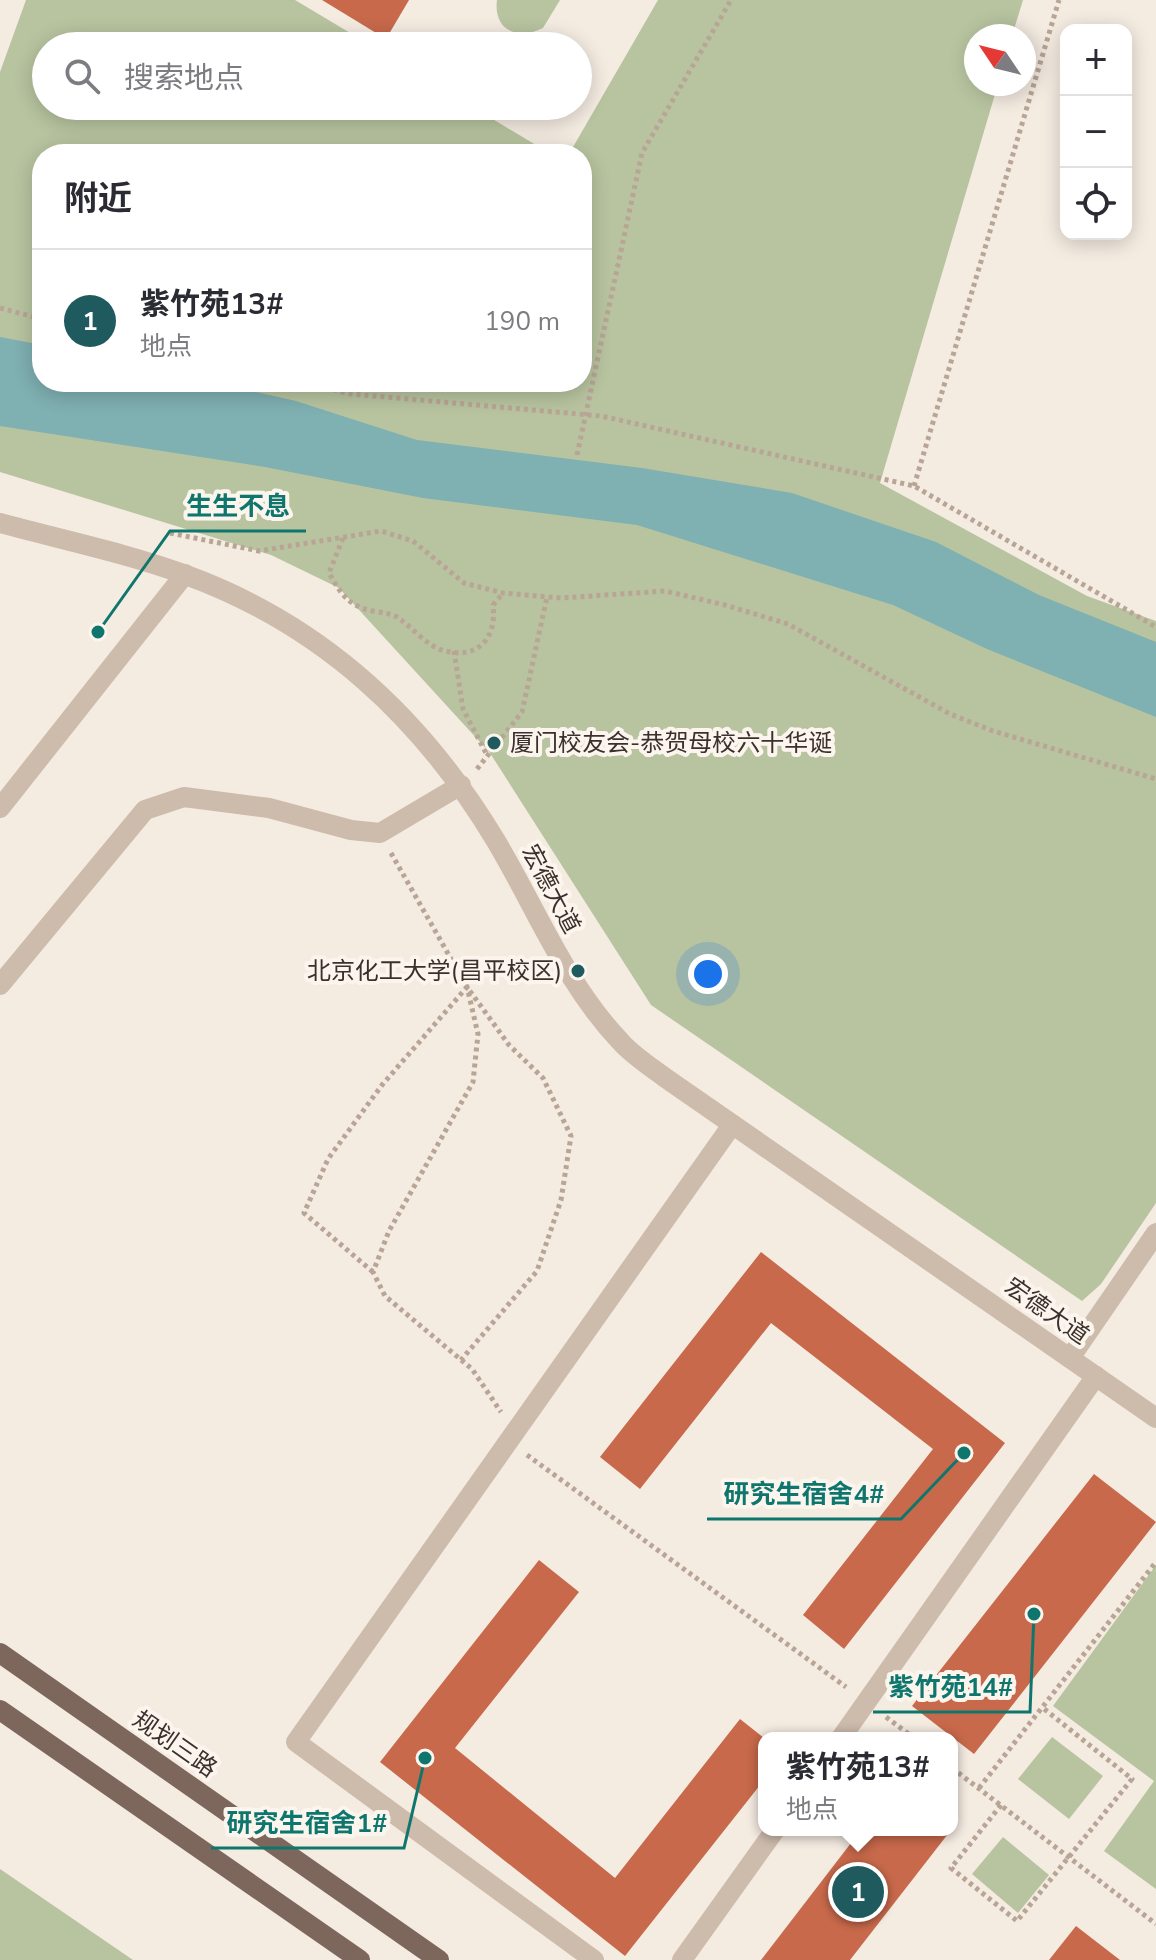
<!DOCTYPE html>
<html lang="zh">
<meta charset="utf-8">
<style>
:root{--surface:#fff;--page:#f2f2f3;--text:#2b2b33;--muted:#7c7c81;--line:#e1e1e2;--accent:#1f5a5e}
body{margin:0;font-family:"Nunito Sans","Noto Sans SC",sans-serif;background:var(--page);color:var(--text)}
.controls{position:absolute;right:24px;top:24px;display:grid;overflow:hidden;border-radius:16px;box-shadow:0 4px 20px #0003}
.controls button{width:72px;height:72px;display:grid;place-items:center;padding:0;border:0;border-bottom:2px solid var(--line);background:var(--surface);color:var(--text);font:40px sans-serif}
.compass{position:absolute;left:964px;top:24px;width:72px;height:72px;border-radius:50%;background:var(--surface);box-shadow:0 4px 20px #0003;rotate:305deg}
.you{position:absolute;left:708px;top:974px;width:28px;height:28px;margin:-20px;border:6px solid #fff;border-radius:50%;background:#1a73e8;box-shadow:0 0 0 12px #1a73e833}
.badge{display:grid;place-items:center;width:52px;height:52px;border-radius:50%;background:var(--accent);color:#fff;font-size:26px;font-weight:700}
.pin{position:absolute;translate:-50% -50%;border:4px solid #fff;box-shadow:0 2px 8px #0006}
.popup{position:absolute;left:758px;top:1732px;width:200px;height:104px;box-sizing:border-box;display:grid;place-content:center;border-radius:16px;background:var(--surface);filter:drop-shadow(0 2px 6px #0005);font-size:26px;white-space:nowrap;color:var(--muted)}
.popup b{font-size:30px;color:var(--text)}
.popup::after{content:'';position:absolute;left:50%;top:100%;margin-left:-16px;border:16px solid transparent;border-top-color:var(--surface)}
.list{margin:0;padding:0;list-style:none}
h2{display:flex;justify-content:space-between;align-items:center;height:104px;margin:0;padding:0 32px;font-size:34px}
h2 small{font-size:26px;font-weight:400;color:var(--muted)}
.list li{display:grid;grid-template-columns:52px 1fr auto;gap:24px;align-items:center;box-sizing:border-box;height:144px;padding:0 32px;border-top:2px solid var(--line)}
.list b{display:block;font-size:30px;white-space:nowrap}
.list p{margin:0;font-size:26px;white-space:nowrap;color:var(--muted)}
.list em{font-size:26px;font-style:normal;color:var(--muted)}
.icon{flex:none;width:44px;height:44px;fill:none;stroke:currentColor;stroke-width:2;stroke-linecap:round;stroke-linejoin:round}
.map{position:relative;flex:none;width:1156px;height:1960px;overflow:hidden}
.search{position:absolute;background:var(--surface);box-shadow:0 4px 20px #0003;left:32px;top:32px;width:560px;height:88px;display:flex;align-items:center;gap:20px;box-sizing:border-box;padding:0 28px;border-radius:44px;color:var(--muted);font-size:30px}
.panel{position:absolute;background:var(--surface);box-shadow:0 4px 20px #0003;left:32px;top:144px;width:560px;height:248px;border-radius:32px}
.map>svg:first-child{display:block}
</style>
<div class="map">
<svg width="1156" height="1960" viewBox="0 0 1156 1960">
<rect width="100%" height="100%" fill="#f4ebe1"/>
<g fill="#b8c4a0">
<path d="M26,0H295L372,46H46V106H471L551,154H42V382H582V154H569L658,0H1023L1012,36H976V84H998L880,483L1087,596L1156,621V1203L1101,1284L1082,1301L651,1005L490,753L339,588L271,555L0,472V72Z"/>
<path d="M497,0H560L543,28C518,41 493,30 497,0Z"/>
<path d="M1156,1565V1889L1104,1851L1154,1781L1053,1706Z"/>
<path d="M1052,1737L1103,1776L1069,1819L1018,1779Z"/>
<path d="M1003,1837L1049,1875L1018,1913L972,1874Z"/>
<path d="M0,1869L133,1960H0Z"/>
</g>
<path fill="#7fb0b2" d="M0,337L42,345V382H212L296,401L417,440L642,468L792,493L936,542L1039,595L1156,642V717L987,649L893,605L637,525L423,498L265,467L0,426Z"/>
<g fill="#c8694b">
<path d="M322,0H409L386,39Z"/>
<path d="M761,1252L1005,1443L844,1649L803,1615L933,1449L771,1323L640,1489L600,1457Z"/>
<path d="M1094,1474L1156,1522L974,1754L912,1706Z"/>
<path d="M539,1560L579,1592L455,1748L615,1878L740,1719L764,1738V1780L625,1956L380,1762Z"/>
<path d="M861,1830H951L850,1960H761Z"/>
<path d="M1076,1926L1120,1960H1049Z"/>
</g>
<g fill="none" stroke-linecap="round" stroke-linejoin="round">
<g stroke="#b9a596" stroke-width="5" stroke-dasharray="4 4" stroke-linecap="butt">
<path d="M0,308L42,319"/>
<path d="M302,382L351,394L601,416L914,486L1156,627"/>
<path d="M577,455L642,153L731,0"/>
<path d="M914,486L1059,0"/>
<path d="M170,533L259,551L381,531L413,541L464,583L503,593L561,598L665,591L725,605L788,624L950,714L993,731L1156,779"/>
<path d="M343,538L329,573C341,594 348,606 373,611C382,613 390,613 397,617C411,626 427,646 442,650C478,661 497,638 493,605L503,593"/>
<path d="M454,651L463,709L487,755"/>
<path d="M477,769L522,712L547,597"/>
<path d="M391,853L467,987L478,1034L473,1082L389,1231L373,1272L385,1296L472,1369L501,1412"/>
<path d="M373,1272L304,1213L328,1159L382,1085L467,987L509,1045L543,1078L571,1136L561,1200L537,1271L461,1360"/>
<path d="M527,1455L846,1687"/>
<path d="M886,1717L914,1738"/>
<path d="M952,1768L1156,1924"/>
<path d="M979,1788L1156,1562"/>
<path d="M1001,1805L951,1868L1017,1921L1132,1779L1043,1708"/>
</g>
<g stroke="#cdbbac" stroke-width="20">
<path d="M0,523C62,540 126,553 186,575C323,625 422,718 496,841C536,908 565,983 620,1041C633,1056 651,1067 667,1079L1156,1418"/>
<path d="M0,808L185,574"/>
<path d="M0,985L145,810L184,797L269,808L351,830L380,833L461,785"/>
<path d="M1070,1358L1156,1233"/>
<path d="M841,1738L1096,1376"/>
<path d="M594,1960L296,1742L732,1125"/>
<path d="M682,1960L775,1830"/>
</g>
<g stroke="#7d675c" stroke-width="20">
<path d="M0,1653L439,1960"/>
<path d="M0,1710L360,1960"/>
</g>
</g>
<g fill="#1f5a5e" stroke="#fbf5ee" stroke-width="3">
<circle cx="494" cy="743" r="8"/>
<circle cx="578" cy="971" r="8"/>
</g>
<g text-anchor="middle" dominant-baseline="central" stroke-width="8" stroke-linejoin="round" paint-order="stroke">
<g font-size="24" fill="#3b302b" stroke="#fbf5ee" text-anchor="start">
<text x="510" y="743">厦门校友会-恭贺母校六十华诞</text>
<text x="562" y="971" text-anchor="end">北京化工大学(昌平校区)</text>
</g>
<g font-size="24" fill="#3b302b" stroke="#fbf5ee">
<text transform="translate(551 889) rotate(62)">宏德大道</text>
<text transform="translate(1047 1311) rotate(35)">宏德大道</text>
<text transform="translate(175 1744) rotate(35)">规划三路</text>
</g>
</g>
<path fill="none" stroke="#0f766e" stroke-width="3" d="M98 632L170 531H306M964 1453L901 1519H707M1034 1614L1030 1712H873M425 1758L404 1848H211"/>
<g fill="#0f766e" stroke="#fbf5ee" stroke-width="3">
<circle cx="98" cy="632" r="8"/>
<circle cx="964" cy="1453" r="8"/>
<circle cx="1034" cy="1614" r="8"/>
<circle cx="425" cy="1758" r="8"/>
</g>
<g font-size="26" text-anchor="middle" font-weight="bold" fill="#0f766e" stroke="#fbf5ee" stroke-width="8" stroke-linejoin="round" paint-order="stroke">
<text x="238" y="515">生生不息</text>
<text x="804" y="1503">研究生宿舍4#</text>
<text x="951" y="1696">紫竹苑14#</text>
<text x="307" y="1832">研究生宿舍1#</text>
</g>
</svg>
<div class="controls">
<button>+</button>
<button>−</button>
<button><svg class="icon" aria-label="locate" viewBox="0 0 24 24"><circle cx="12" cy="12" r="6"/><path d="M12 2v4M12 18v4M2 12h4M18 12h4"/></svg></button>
</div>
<svg class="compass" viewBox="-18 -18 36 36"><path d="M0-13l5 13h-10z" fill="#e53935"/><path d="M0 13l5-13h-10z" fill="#7c7c81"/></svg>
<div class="you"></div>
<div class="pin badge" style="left:858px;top:1892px">1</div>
<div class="popup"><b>紫竹苑13#</b>地点</div>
<div class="search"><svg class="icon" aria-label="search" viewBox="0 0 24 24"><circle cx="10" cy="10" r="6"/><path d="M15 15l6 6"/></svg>搜索地点</div>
<section class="panel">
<h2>附近<small></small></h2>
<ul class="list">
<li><span class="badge">1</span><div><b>紫竹苑13#</b><p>地点</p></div><em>190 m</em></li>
</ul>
</section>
</div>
